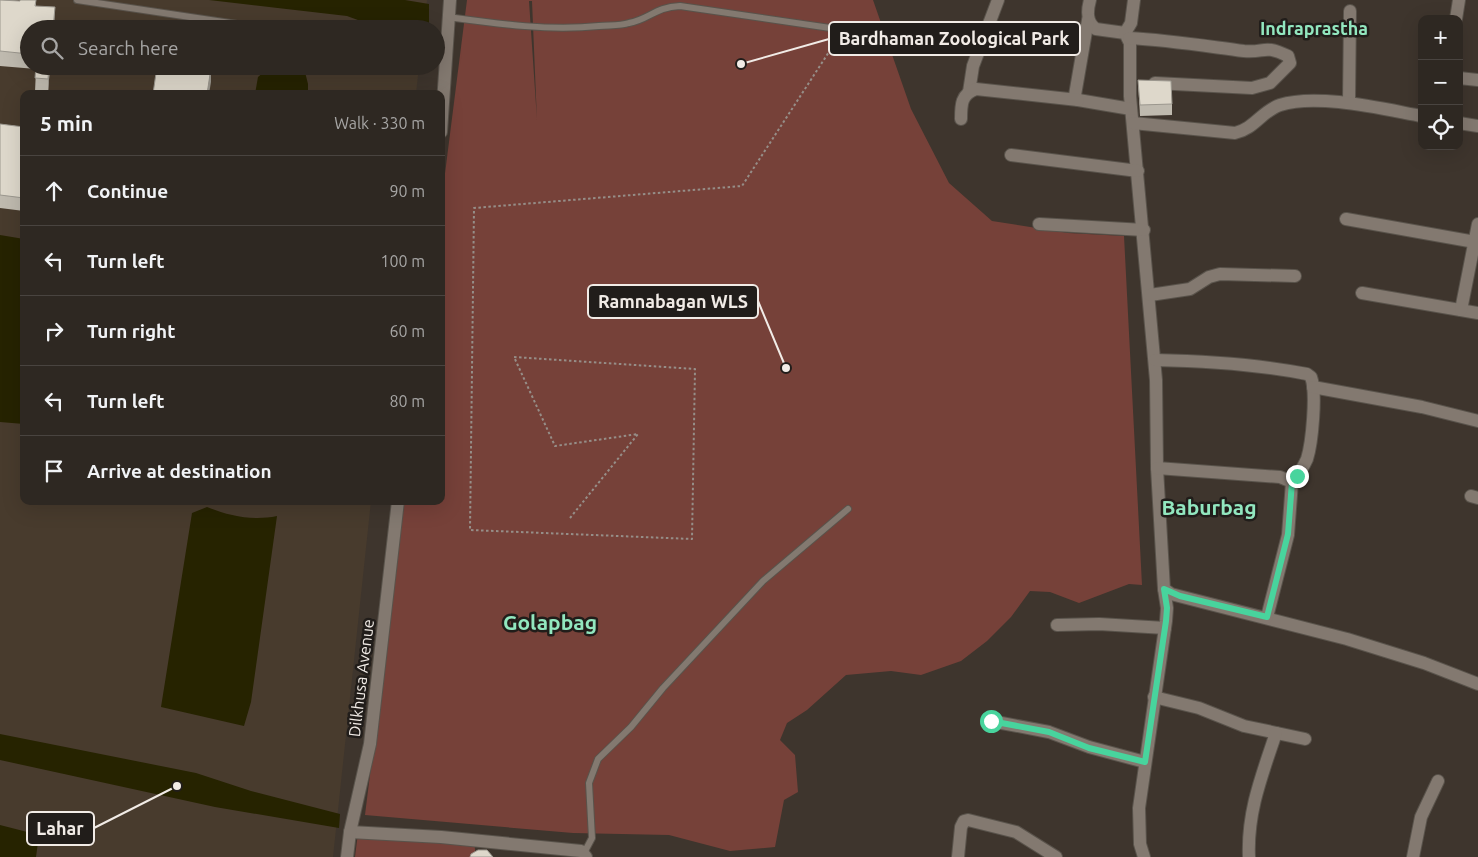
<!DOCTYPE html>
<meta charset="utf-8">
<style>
:root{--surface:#2e2822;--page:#36302a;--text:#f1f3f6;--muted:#a7a6a5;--line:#494440}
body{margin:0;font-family:Ubuntu,sans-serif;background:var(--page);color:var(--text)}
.controls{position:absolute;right:15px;top:15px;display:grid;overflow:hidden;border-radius:10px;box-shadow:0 5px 20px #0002}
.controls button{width:45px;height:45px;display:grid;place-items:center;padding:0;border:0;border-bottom:1px solid var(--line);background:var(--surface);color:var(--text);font:25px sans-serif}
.stop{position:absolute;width:15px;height:15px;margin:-11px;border:4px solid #48d49d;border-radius:50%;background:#fff}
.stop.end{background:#48d49d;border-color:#fff;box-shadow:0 1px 5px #0008}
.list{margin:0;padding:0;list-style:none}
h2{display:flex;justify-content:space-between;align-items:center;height:65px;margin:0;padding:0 20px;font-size:21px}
h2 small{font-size:16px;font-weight:400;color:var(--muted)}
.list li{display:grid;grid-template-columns:32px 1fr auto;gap:15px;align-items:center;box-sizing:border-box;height:70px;padding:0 20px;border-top:1px solid var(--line)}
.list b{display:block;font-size:19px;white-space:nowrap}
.list em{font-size:16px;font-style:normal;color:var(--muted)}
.icon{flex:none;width:28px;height:28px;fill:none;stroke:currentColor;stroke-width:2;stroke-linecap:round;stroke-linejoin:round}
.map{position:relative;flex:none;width:1478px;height:857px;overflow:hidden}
.search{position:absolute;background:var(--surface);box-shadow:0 5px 20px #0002;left:20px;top:20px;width:425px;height:55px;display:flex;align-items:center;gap:12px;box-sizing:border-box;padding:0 18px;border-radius:28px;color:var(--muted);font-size:19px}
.panel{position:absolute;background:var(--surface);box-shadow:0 5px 20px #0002;left:20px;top:90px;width:425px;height:415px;border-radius:10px}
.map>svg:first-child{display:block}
</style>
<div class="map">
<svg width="1478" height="857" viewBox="0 0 1478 857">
<rect width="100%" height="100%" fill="#3e352d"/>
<path fill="#483b2d" d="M0,0H427L424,29H29V66H419L416,94H24V501H371L333,857H0Z"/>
<g fill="#764139" fill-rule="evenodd">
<path d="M467,0H873L911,109L949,183L992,221L1068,233L1124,236L1142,585L1129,584L1079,603L1050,592L1030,591L1011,617L987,641L961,661L921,675L891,671L846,675L807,710L787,723L780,740L795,755L798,792L784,800L775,847L730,851L669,835L573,833L365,815L404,501H441V205ZM529,1H532L537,121V120Z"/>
<path d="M358,833L474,842L476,857H355Z"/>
</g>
<g fill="#262300">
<path d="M209,0H405L429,4V29L377,27L347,16Z"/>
<path d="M271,66H295L305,72L308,84V94H255L258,77Z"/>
<path d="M0,235L24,239V424L0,422Z"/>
<path d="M207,507C229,516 253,521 277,516L251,702L244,726L161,707L192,513Z"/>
<path d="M0,734L196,773L251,791L340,814L339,828L215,807L0,760Z"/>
<path d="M0,825L39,835L36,857H0Z"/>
</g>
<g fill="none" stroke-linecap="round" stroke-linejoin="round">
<g stroke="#59534b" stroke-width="8">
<g id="lane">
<path d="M77,0L270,29"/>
<path d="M448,17C499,24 548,31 599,26C609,25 620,26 629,23C650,19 655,7 680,6L844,30"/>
<path d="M584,853L592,838L589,783L598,759L631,727L663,688L763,581L848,509"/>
</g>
</g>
<g stroke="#59534b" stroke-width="14">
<g id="street">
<path d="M1090,0C1087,11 1086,22 1096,29L1125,33L1130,43V96L1156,380L1157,468L1164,589L1171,594L1347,639L1424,663L1478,684"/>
<path d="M1456,19L1459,0"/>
<path d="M1088,20L1075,95L1078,100L1131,109"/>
<path d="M1125,33L1131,23L1134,0"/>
<path d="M1129,38C1168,40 1205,46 1244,51C1266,53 1263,44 1288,56L1290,63L1270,83L1252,88L1155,83"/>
<path d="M1459,78L1478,80"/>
<path d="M969,92L973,66L998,0"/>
<path d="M1349,102L1350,11"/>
<path d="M961,119C961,105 961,94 976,89L1078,100"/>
<path d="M1133,123L1235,133C1254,129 1262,111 1280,105C1317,93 1383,109 1422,116"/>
<path d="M1459,123L1478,126"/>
<path d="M441,132L450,0"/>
<path d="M1011,155L1138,171"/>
<path d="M1346,219L1475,242"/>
<path d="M1039,224L1144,230"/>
<path d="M1362,293L1478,313"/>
<path d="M1150,295L1190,289L1209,277L1220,274L1295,276"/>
<path d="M1461,310L1478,224"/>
<path d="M1155,360C1207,361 1256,364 1307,374L1311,377C1317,393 1312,443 1307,459C1303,468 1298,475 1292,482"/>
<path d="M1313,387L1422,407L1478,421"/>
<path d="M1157,468L1280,477L1292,482L1288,535L1267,617"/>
<path d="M1471,496L1478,498"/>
<path d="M1057,625L1099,624L1165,628"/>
<path d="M1154,697L1199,708L1244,726L1305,739"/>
<path d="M991,721L1049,732L1089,747L1145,762"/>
<path d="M350,832L441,837L581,851L586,857"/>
<path d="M347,857L350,832L370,744L398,501"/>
<path d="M958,857L961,827L964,821L968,820L1016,832L1056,857"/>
<path d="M1144,857L1140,844L1139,808L1166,621L1167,608L1164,589"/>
<path d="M1249,857C1247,812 1262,775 1276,733"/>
<path d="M1413,857L1421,817L1438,781"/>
</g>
</g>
<path stroke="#968e88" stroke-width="2" stroke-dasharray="2.5 2.5" stroke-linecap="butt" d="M570,518L638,434L555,446L514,357L695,369L692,539L470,530L474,208L742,186L838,38"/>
<use href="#lane" stroke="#837970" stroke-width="6"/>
<use href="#street" stroke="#837970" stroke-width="12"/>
</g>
<g fill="#bfbaaf">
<path d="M0,0L20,1L36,0V6L55,22L54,29H29V66H50L48,93L35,92L36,69L0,66Z"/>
<path d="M1138,80L1172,104V115L1140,116Z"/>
<path d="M0,124L24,127V211L0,208Z"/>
</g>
<g fill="#9b978e">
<path d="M55,7L54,29H53Z"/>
<path d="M49,66H50L48,93V79Z"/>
<path d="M211,68V82L209,94H207Z"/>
</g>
<g fill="#ded8cb" stroke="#9b978e">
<path d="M0,0L20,1V0H36L35,6L55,7L53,29H29V54L0,51Z"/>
<path d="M36,66H49L48,79L35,78Z"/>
<path d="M157,66H196L211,68L207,94H153Z"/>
<path d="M1138,80L1171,81L1172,104L1140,105Z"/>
<path d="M0,124L24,127V198L0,195Z"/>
<path d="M478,850H487L493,857H470L471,854Z"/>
</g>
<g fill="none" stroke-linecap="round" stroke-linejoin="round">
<path stroke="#48d49d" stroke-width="6" d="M991,721L1049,732L1089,748L1145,762L1166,621L1167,608L1164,589L1180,596L1267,617L1288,534L1292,482L1297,476"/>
</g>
<g text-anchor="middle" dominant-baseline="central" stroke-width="5" stroke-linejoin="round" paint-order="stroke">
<g font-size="16" fill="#f1ebe6" stroke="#211d1a">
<text transform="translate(361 678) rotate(-83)">Dilkhusa Avenue</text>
</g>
<g font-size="18" font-weight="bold" fill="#92e7bf" stroke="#211d1a">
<text x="1314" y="28">Indraprastha</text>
</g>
<g font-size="21" font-weight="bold" fill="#92e7bf" stroke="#211d1a">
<text x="1209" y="507">Baburbag</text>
<text x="550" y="622">Golapbag</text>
</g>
</g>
<path fill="none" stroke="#f1ebe6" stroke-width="2" d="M741 64L829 39M786 368L758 301M177 786L94 828"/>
<g fill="#f1ebe6" stroke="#211d1a" stroke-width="2">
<circle cx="741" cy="64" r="5"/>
<circle cx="786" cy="368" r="5"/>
<circle cx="177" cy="786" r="5"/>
</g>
<g fill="#211d1a" stroke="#f1ebe6" stroke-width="2">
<rect x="829" y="22" width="251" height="33" rx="5"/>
<rect x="588" y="285" width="170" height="33" rx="5"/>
<rect x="27" y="812" width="67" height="33" rx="5"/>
</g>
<g font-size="18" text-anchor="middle" font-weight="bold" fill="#f1ebe6">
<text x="954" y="45">Bardhaman Zoological Park</text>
<text x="673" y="308">Ramnabagan WLS</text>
<text x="60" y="835">Lahar</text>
</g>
</svg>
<div class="controls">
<button>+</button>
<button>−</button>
<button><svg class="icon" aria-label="locate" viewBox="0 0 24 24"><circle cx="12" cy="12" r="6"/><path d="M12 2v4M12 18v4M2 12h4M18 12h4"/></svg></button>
</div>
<div class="stop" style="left:991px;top:721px"></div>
<div class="stop end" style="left:1297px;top:476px"></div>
<div class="search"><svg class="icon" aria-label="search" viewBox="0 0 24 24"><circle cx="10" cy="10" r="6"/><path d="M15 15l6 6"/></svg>Search here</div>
<section class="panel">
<h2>5 min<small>Walk · 330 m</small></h2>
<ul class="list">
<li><svg class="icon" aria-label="ahead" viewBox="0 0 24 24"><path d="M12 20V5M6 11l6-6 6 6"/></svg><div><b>Continue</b></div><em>90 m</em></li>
<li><svg class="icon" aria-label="left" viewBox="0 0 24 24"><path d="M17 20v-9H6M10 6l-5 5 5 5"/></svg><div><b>Turn left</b></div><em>100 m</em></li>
<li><svg class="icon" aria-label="right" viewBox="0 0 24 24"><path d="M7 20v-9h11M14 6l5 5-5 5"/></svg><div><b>Turn right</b></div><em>60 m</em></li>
<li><svg class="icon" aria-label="left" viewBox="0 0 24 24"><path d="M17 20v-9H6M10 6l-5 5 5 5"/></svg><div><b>Turn left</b></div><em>80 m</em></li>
<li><svg class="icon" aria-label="arrive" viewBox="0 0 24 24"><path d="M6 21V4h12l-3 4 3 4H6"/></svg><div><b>Arrive at destination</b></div></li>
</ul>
</section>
</div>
